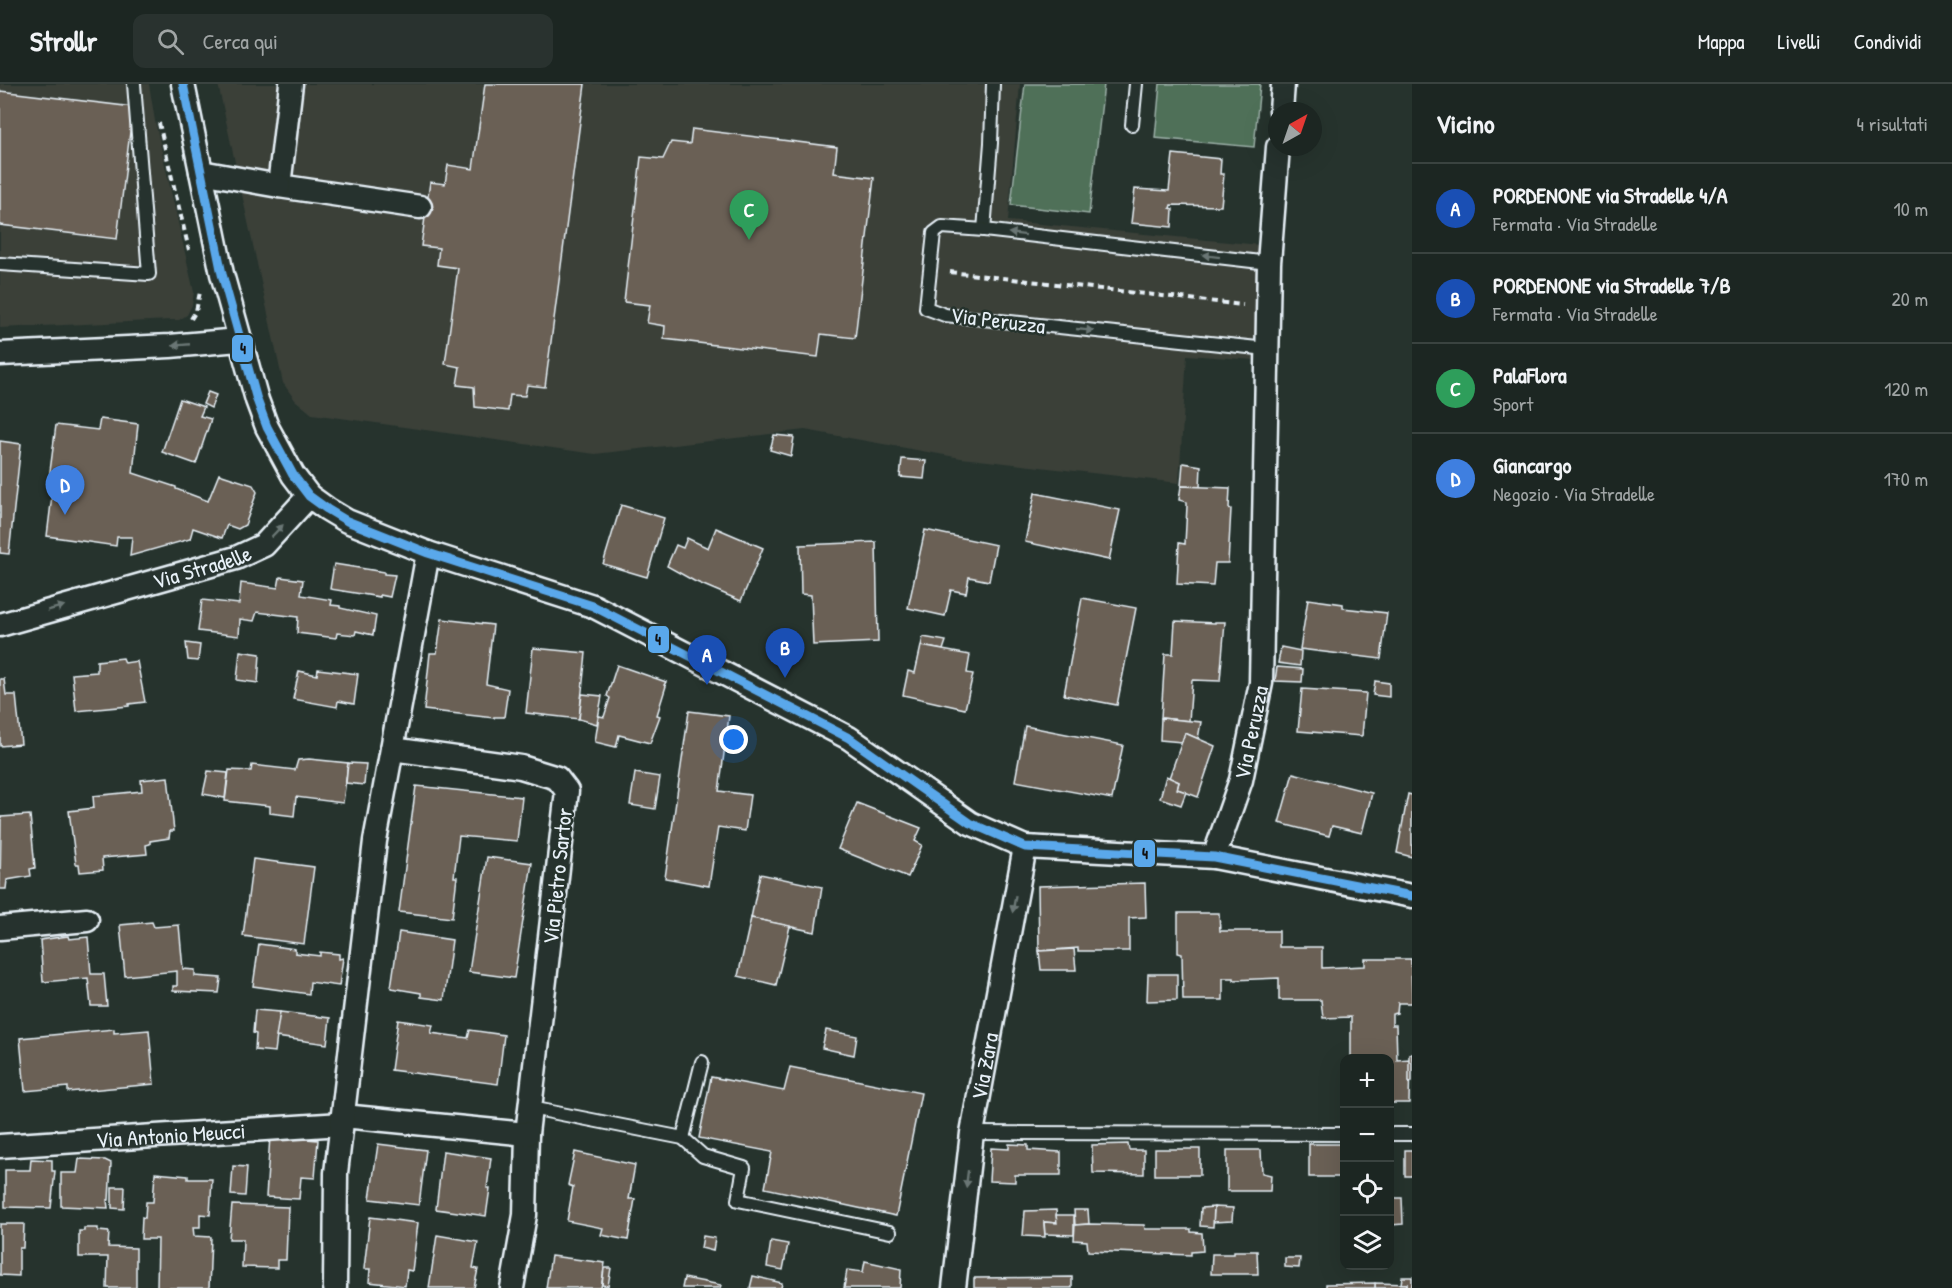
<!DOCTYPE html>
<html lang="it">
<meta charset="utf-8">
<style>
:root{--surface:#1c2622;--page:#29322f;--text:#f1f3f6;--muted:#a0a5a5;--line:#3a4340;--accent:#1a73e8}
body{margin:0;font-family:"Patrick Hand",sans-serif;background:var(--page);color:var(--text)}
.controls{position:absolute;right:18px;bottom:18px;display:grid;overflow:hidden;border-radius:12px;box-shadow:0 6px 24px #0002}
.controls button{width:54px;height:54px;display:grid;place-items:center;padding:0;border:0;border-bottom:2px solid var(--line);background:var(--surface);color:var(--text);font:30px sans-serif}
.compass{position:absolute;left:1268px;top:18px;width:54px;height:54px;border-radius:50%;background:var(--surface);box-shadow:0 6px 24px #0002;rotate:40deg}
.you{position:absolute;left:734px;top:656px;width:21px;height:21px;margin:-15px;border:4px solid #fff;border-radius:50%;background:#1a73e8;box-shadow:0 0 0 9px #1a73e833}
.badge{display:grid;place-items:center;width:39px;height:39px;border-radius:50%;background:var(--accent);color:#fff;font-size:20px;font-weight:700}
.pin{position:absolute;translate:-50% -50px;filter:drop-shadow(0 2px 3px #0008)}
.pin::after{content:'';position:absolute;top:32px;width:21px;height:18px;background:inherit;clip-path:polygon(0 0,100% 0,50% 100%)}
.list{margin:0;padding:0;list-style:none}
h2{display:flex;justify-content:space-between;align-items:center;height:78px;margin:0;padding:0 24px;font-size:26px}
h2 small{font-size:20px;font-weight:400;color:var(--muted)}
.list li{display:grid;grid-template-columns:39px 1fr auto;gap:18px;align-items:center;box-sizing:border-box;height:90px;padding:0 24px;border-top:2px solid var(--line)}
.list b{display:block;font-size:22px;white-space:nowrap}
.list p{margin:0;font-size:20px;white-space:nowrap;color:var(--muted)}
.list em{font-size:20px;font-style:normal;color:var(--muted)}
.icon{flex:none;width:33px;height:33px;fill:none;stroke:currentColor;stroke-width:2;stroke-linecap:round;stroke-linejoin:round}
.map{position:relative;flex:none;width:1412px;height:1204px;overflow:hidden}
header{display:flex;align-items:center;gap:36px;box-sizing:border-box;height:84px;padding:0 30px;background:var(--surface);border-bottom:2px solid var(--line)}
header strong{font-size:28px}
nav{display:flex;gap:33px;margin-inline-start:auto;font-size:21px}
.search{width:420px;height:54px;background:var(--page);display:flex;align-items:center;gap:15px;box-sizing:border-box;padding:0 21px;border-radius:12px;color:var(--muted);font-size:22px}
main{display:flex}
aside{flex:1;background:var(--surface)}
.map>svg:first-child{display:block}
</style>
<header>
<strong>Strollr</strong>
<div class="search"><svg class="icon" aria-label="search" viewBox="0 0 24 24"><circle cx="10" cy="10" r="6"/><path d="M15 15l6 6"/></svg>Cerca qui</div>
<nav><a>Mappa</a><a>Livelli</a><a>Condividi</a></nav>
</header>
<main>
<div class="map">
<svg width="1412" height="1204" viewBox="0 0 1412 1204">
<rect width="100%" height="100%" fill="#26332d"/>
<filter id="ink" filterUnits="userSpaceOnUse"><feTurbulence type="fractalNoise" baseFrequency=".0167" numOctaves="2"/><feDisplacementMap in="SourceGraphic" scale="12" xChannelSelector="R" yChannelSelector="G"/><feConvolveMatrix kernelMatrix="1 2 1 2 8 2 1 2 1" color-interpolation-filters="sRGB"/></filter>
<g filter="url(#ink)">
<g fill="#3a4039">
<path d="M0,0H149L155,37L194,208L192,221L187,231L179,236H171L0,244Z"/>
<path d="M218,0H1020L1008,137L1260,161L1255,276L1187,271L1179,399L961,374L805,346L595,370L312,330L295,316L283,299Z"/>
</g>
<g fill="#4f6f58" stroke="#9cb0a8" stroke-width="1.5">
<path d="M1025,0H1104L1089,130L1011,121Z"/>
<path d="M1160,0H1260L1254,63L1155,54Z"/>
</g>
<g fill="#6a6054" stroke="#e8f1f8" stroke-width="1.5">
<path d="M485,0H585L545,303L527,301L525,312L510,311L508,327L475,323L474,303L457,301L460,283L445,280L458,184L437,181L439,164L421,162L430,98L445,100L448,81L473,85Z"/>
<path d="M0,7L133,23L117,155L0,141Z"/>
<path d="M692,45L837,63L834,89L874,94L855,254L821,250L818,273L664,255L665,242L647,239L650,221L624,218L641,73L663,75L671,58L690,60Z"/>
<path d="M1173,70L1221,75L1220,90H1224L1221,122L1171,121L1170,124L1173,125L1172,143L1131,139L1135,105L1169,107Z"/>
<path d="M208,308L216,311L211,324L203,320Z"/>
<path d="M180,315L204,323L200,332L211,335L196,380L162,368Z"/>
<path d="M100,335L138,340L133,389L176,403V405L208,417L219,390L253,401L257,408L245,441L238,445L227,441L222,454L193,444L190,455L130,472L132,453H117L116,462L47,452L54,395H49L56,341L98,346Z"/>
<path d="M774,351L794,353L791,372L770,366Z"/>
<path d="M0,357L21,360L9,470L0,469Z"/>
<path d="M902,375L926,377L924,395L900,393Z"/>
<path d="M1183,379L1201,382L1200,403L1181,402Z"/>
<path d="M1181,402L1230,404L1229,424L1231,425L1228,479H1215L1213,502L1177,500L1179,459L1185,460L1187,422V418L1179,416Z"/>
<path d="M1035,409L1120,426L1109,476L1025,458Z"/>
<path d="M621,421L664,434L647,493L603,480Z"/>
<path d="M716,444L763,464L741,517L694,497L667,482L676,461L683,464L687,454L708,464Z"/>
<path d="M925,446L996,461L989,497L969,493L966,509L951,506L945,532L908,524Z"/>
<path d="M876,458L878,558L813,561L811,511L801,510L800,461Z"/>
<path d="M334,480L384,488V490L395,491L390,513L380,511V513L330,505Z"/>
<path d="M280,493L303,496L301,511L332,516L331,521L340,522V524L376,532L373,551L356,547L355,551L337,549L336,554L297,549L298,533L257,528L254,537L240,535L239,552L198,547L202,516L239,520L241,499L278,504Z"/>
<path d="M1082,514L1136,524L1117,621L1064,611Z"/>
<path d="M1308,515L1343,520V524L1387,529L1381,575L1300,565Z"/>
<path d="M442,535L493,541L486,600L508,605L504,633H494V634L424,626L430,569H437Z"/>
<path d="M1175,537L1215,539V538H1225L1220,597L1192,596L1189,637L1161,634L1165,570H1173Z"/>
<path d="M923,553L946,557L943,566L921,562Z"/>
<path d="M186,559L200,561L198,577L188,576Z"/>
<path d="M921,562L970,571L967,589L973,590L965,625L903,611L908,587L915,589Z"/>
<path d="M1281,563L1301,567L1300,582L1278,579Z"/>
<path d="M533,564L586,569L579,635L526,629Z"/>
<path d="M240,567L260,570L258,599L237,596Z"/>
<path d="M123,574L125,579L137,577L145,618L129,620V622L76,627L72,590L97,588V577Z"/>
<path d="M617,581L666,598L664,601L666,602L657,631L660,632L650,659L619,651L616,663L595,658L599,632L604,633L610,614L607,612Z"/>
<path d="M1277,583L1303,585L1302,598L1275,597Z"/>
<path d="M318,585L358,590L354,620L338,617L337,623L293,615L299,587L317,591Z"/>
<path d="M0,595H4L6,611H16L21,660L0,662Z"/>
<path d="M1375,597L1389,599V613L1373,611Z"/>
<path d="M1302,605L1366,609L1362,652L1298,647Z"/>
<path d="M582,610L602,612L597,640L579,635Z"/>
<path d="M689,627L729,632L719,707L750,711L745,747L718,743L709,802L665,794Z"/>
<path d="M1161,634L1201,638L1198,655L1185,649L1182,658L1160,656Z"/>
<path d="M1025,642L1123,661L1112,715L1015,697Z"/>
<path d="M1185,649L1215,662L1198,713L1177,705L1179,698L1169,694Z"/>
<path d="M309,675L348,679L343,719L296,713L294,732L270,729V722L225,717L229,686L251,687L252,681L295,686L298,676Z"/>
<path d="M348,679L366,680L364,701L346,699Z"/>
<path d="M208,687L228,689L225,714L203,710Z"/>
<path d="M635,689L660,693L655,725L630,721Z"/>
<path d="M1293,689L1372,709L1362,749L1332,742L1329,752L1279,739Z"/>
<path d="M1166,692L1179,698L1177,705L1186,708L1181,721L1160,714Z"/>
<path d="M168,693L174,747H170L169,754L150,757V760L146,761L147,770L102,774L103,786L80,788L79,780H76L69,727L94,724L93,712L142,707L141,696Z"/>
<path d="M416,702L522,713L517,757L459,752L454,793H457L452,834L399,828Z"/>
<path d="M1408,710L1412,711V773L1397,769Z"/>
<path d="M857,719L921,744L915,757L922,761L908,793L838,765Z"/>
<path d="M30,731L35,784L30,785L31,792L7,796L6,805H0L1,733Z"/>
<path d="M487,773L532,779L514,894L469,888Z"/>
<path d="M253,775L314,783L304,860L243,852Z"/>
<path d="M760,790L822,803L815,848L751,834Z"/>
<path d="M1145,799L1146,833L1129,834V867H1078V864L1039,867L1038,802Z"/>
<path d="M1178,829H1219L1220,847H1279V863H1322V884L1365,882V875H1411L1412,919H1398L1397,929L1392,930V941H1396L1397,976L1410,975L1409,1019H1390V974H1351V933L1323,934L1321,916H1279V894L1234,896V894H1223V916H1183L1182,870L1178,869Z"/>
<path d="M751,834L790,842L776,901L738,892Z"/>
<path d="M152,838L154,843L179,841L183,885L195,886V892L221,894L219,909L173,907V902H177V887L125,892L120,841Z"/>
<path d="M399,848L452,856L444,916L421,913V909L391,904Z"/>
<path d="M68,852L69,855L88,853L91,890H104L107,922H91L88,894L43,898L40,856Z"/>
<path d="M259,860L295,865V869L320,872V868L339,870V875L343,874L339,902L310,898L309,910L253,902Z"/>
<path d="M1074,865L1076,886H1041L1039,867Z"/>
<path d="M1148,890H1177V916L1147,917Z"/>
<path d="M255,926L280,928L275,968L255,966L256,950L253,949Z"/>
<path d="M280,928L330,934L327,960L276,953Z"/>
<path d="M398,936L433,941L431,949L468,954L470,946L504,951L498,1000L391,986Z"/>
<path d="M114,945V949L149,946L154,1000L68,1008V1003L25,1007L20,954Z"/>
<path d="M826,946L857,952L854,971L822,964Z"/>
<rect x="1409" y="970" width="3" height="28"/>
<path d="M790,983L921,1009L896,1132L765,1104L772,1068L699,1054L711,993L784,1007Z"/>
<path d="M270,1052L318,1056L315,1094L301,1093L299,1115L266,1113Z"/>
<path d="M378,1060L426,1066L419,1121L370,1115Z"/>
<path d="M1009,1060L1028,1061V1066L1061,1068V1091H1015V1098L989,1097L991,1064L1009,1065Z"/>
<path d="M1128,1060L1129,1066H1144V1090L1093,1089L1092,1061Z"/>
<rect x="1309" y="1060" width="35" height="33"/>
<rect x="1155" y="1065" width="45" height="26"/>
<path d="M1227,1066H1261L1262,1089L1271,1091L1270,1107H1227Z"/>
<rect x="1405" y="1066" width="7" height="26"/>
<path d="M443,1067L491,1074L487,1104H490L486,1132L436,1125Z"/>
<path d="M575,1068L635,1081L629,1115H635L628,1156L601,1151L603,1144L567,1137L573,1103L568,1101Z"/>
<path d="M31,1075L52,1076V1087H55L51,1124L5,1123V1086H30Z"/>
<path d="M79,1075L105,1076L111,1079L109,1116H107L108,1124L61,1122V1089H77Z"/>
<path d="M233,1082L247,1083L245,1112L231,1111Z"/>
<path d="M155,1089L188,1092V1095H212L210,1131L200,1130V1143H193L194,1152L211,1153L209,1204H157L158,1155H141L142,1133L145,1134L146,1118H153Z"/>
<path d="M112,1103H125L124,1125L112,1124Z"/>
<path d="M1391,1114H1402L1403,1140L1391,1141Z"/>
<path d="M232,1121L288,1123L286,1176H277V1184L242,1183L243,1155H229Z"/>
<path d="M1214,1123L1233,1124L1232,1137L1213,1138Z"/>
<path d="M1214,1123L1213,1143L1200,1142L1201,1124Z"/>
<path d="M1056,1126L1057,1139L1044,1138L1045,1153L1023,1152L1025,1127Z"/>
<path d="M1074,1126H1088L1089,1140L1075,1141Z"/>
<path d="M1056,1131H1074V1151L1045,1150L1044,1138L1057,1139Z"/>
<path d="M370,1133L418,1139L412,1187L407,1186L405,1202L369,1198L370,1185H364Z"/>
<path d="M0,1140H24L23,1164H19V1192L0,1191Z"/>
<path d="M1089,1140L1144,1141L1145,1145H1191V1148L1202,1149L1203,1167L1191,1168V1171L1088,1167L1087,1157L1074,1156L1075,1141Z"/>
<path d="M84,1144H98V1147L109,1148L108,1163L136,1164V1204H107L108,1173H79V1147H84Z"/>
<path d="M437,1151L478,1158L473,1184L478,1185L474,1204H429Z"/>
<path d="M703,1152L715,1154L713,1167L701,1164Z"/>
<path d="M771,1157L788,1160L783,1186L767,1183Z"/>
<path d="M1234,1167H1257L1258,1190H1211L1212,1170H1234Z"/>
<path d="M551,1172L605,1179L601,1204H546Z"/>
<path d="M1285,1174H1300L1299,1184L1285,1183Z"/>
<path d="M865,1177L901,1185L900,1204H844L847,1186L863,1188Z"/>
<path d="M604,1184H611L608,1202L602,1201Z"/>
<path d="M753,1192L782,1199L781,1204H750Z"/>
<path d="M1072,1193V1204H974V1194Z"/>
<path d="M1402,1193H1412V1203L1407,1204V1200H1401Z"/>
<path d="M684,1194L721,1201L720,1204H682Z"/>
<path d="M1375,1199L1407,1200V1204H1412H1375Z"/>
<path d="M1375,1199V1204H1326V1200Z"/>
</g>
<g fill="none" stroke-linecap="round" stroke-linejoin="round">
<g stroke="#e8f1f8" stroke-width="16">
<g id="lane">
<path d="M1132,41L1136,0"/>
<path d="M984,146L991,59L993,0"/>
<path d="M0,180L149,190L134,0"/>
<path d="M1267,265L945,231L926,224L934,149L942,143L984,146L1269,179"/>
<path d="M531,1024L683,1054L702,978"/>
<path d="M972,1049L1344,1050"/>
<path d="M1390,1050H1412"/>
<path d="M683,1054L703,1072L744,1084L738,1116L890,1148"/>
</g>
</g>
<g stroke="#e8f1f8" stroke-width="27">
<g id="street">
<path d="M183,0L222,190L257,316L267,343L293,391L309,412L327,425L347,437L428,469L593,522L849,654L970,739L1025,763L1214,773L1412,812"/>
<path d="M291,0L279,102L420,123"/>
<path d="M1281,27L1283,0"/>
<path d="M201,88L279,102"/>
<path d="M0,270L170,262L239,256"/>
<path id="s1" d="M0,541L236,474L264,461L309,412"/>
<path d="M392,665L521,683L557,694L567,707L527,1050L525,1131L512,1204"/>
<path id="s2" d="M1214,773L1241,696L1261,599L1269,179L1278,63"/>
<path d="M0,844L87,836"/>
<path d="M343,1032L527,1050"/>
<path id="s3" d="M0,1062L342,1040"/>
<path d="M335,1204L336,1089L375,757L428,469"/>
<path id="s4" d="M954,1204L972,1049L1025,763"/>
</g>
</g>
<g stroke="#e8f1f8" stroke-width="4" stroke-dasharray="6 4.5" stroke-linecap="butt">
<path d="M159,39L189,166"/>
<path d="M950,188L1243,221"/>
<path d="M191,235L196,227L200,208"/>
</g>
<use href="#lane" stroke="#26332d" stroke-width="12"/>
<use href="#street" stroke="#26332d" stroke-width="22"/>
<g stroke="#26332d" stroke-width="14">
<path id="bus-1" d="M183,0L222,190L257,316L267,343L293,391L309,412L327,425L347,437L428,469L593,522L849,654L970,739L1025,763L1214,773L1412,812"/>
</g>
<use href="#bus-1" stroke="#5aa8eb" stroke-width="9"/>
</g>
<defs><path id="oneway-solid" d="M-6-.8H1V-3.2L6.5 0L1 3.2V.8H-6Z" transform="scale(1.5)"/></defs>
<g fill="#6a7674">
<use href="#oneway-solid" transform="translate(1017 150) rotate(-173)"/>
<use href="#oneway-solid" transform="translate(1211 172) rotate(-173)"/>
<use href="#oneway-solid" transform="translate(1085 246) rotate(6)"/>
<use href="#oneway-solid" transform="translate(181 261) rotate(175)"/>
<use href="#oneway-solid" transform="translate(277 447) rotate(-46)"/>
<use href="#oneway-solid" transform="translate(56 524) rotate(-16)"/>
<use href="#oneway-solid" transform="translate(1014 820) rotate(100)"/>
<use href="#oneway-solid" transform="translate(967 1095) rotate(97)"/>
</g>
</g>
<g text-anchor="middle" dominant-baseline="central" stroke-width="5" stroke-linejoin="round" paint-order="stroke">
<g font-size="22" fill="#e8f1f8" stroke="#26332d">
<text transform="translate(998 236) rotate(7)">Via Peruzza</text>
<text stroke="none"><textPath href="#s1" startOffset="210">Via Stradelle</textPath></text>
<text stroke="none"><textPath href="#s2" startOffset="130">Via Peruzza</textPath></text>
<text transform="translate(557 792) rotate(-84)">Via Pietro Sartor</text>
<text stroke="none"><textPath href="#s4" startOffset="224">Via Zara</textPath></text>
<text stroke="none"><textPath href="#s3" startOffset="171">Via Antonio Meucci</textPath></text>
</g>
</g>
<g stroke="#26332d" stroke-width="2">
<rect x="231" y="250" width="23" height="29" rx="6" fill="#5aa8eb"/>
<rect x="647" y="541" width="23" height="29" rx="6" fill="#5aa8eb"/>
<rect x="1133" y="755" width="23" height="29" rx="6" fill="#5aa8eb"/>
</g>
<g font-size="16" text-anchor="middle" font-weight="bold" fill="#111">
<text x="243" y="270">4</text>
<text x="658" y="561">4</text>
<text x="1145" y="775">4</text>
</g>
</svg>
<div class="controls">
<button>+</button>
<button>−</button>
<button><svg class="icon" aria-label="locate" viewBox="0 0 24 24"><circle cx="12" cy="12" r="6"/><path d="M12 2v4M12 18v4M2 12h4M18 12h4"/></svg></button>
<button><svg class="icon" aria-label="layers" viewBox="0 0 24 24"><path d="M12 4l9 5-9 5-9-5zM3 14l9 5 9-5"/></svg></button>
</div>
<svg class="compass" viewBox="-18 -18 36 36"><path d="M0-13l5 13h-10z" fill="#e53935"/><path d="M0 13l5-13h-10z" fill="#a0a5a5"/></svg>
<div class="you"></div>
<div class="pin badge" style="left:707px;top:601px;background:#1a4fb4">A</div>
<div class="pin badge" style="left:785px;top:594px;background:#1a4fb4">B</div>
<div class="pin badge" style="left:749px;top:156px;background:#2e9e5b">C</div>
<div class="pin badge" style="left:65px;top:431px;background:#3f7fe0">D</div>
</div>
<aside>
<h2>Vicino<small>4 risultati</small></h2>
<ul class="list">
<li><span class="badge" style="background:#1a4fb4">A</span><div><b>PORDENONE via Stradelle 4/A</b><p>Fermata · Via Stradelle</p></div><em>10 m</em></li>
<li><span class="badge" style="background:#1a4fb4">B</span><div><b>PORDENONE via Stradelle 7/B</b><p>Fermata · Via Stradelle</p></div><em>20 m</em></li>
<li><span class="badge" style="background:#2e9e5b">C</span><div><b>PalaFlora</b><p>Sport</p></div><em>120 m</em></li>
<li><span class="badge" style="background:#3f7fe0">D</span><div><b>Giancargo</b><p>Negozio · Via Stradelle</p></div><em>170 m</em></li>
</ul>
</aside>
</main>
